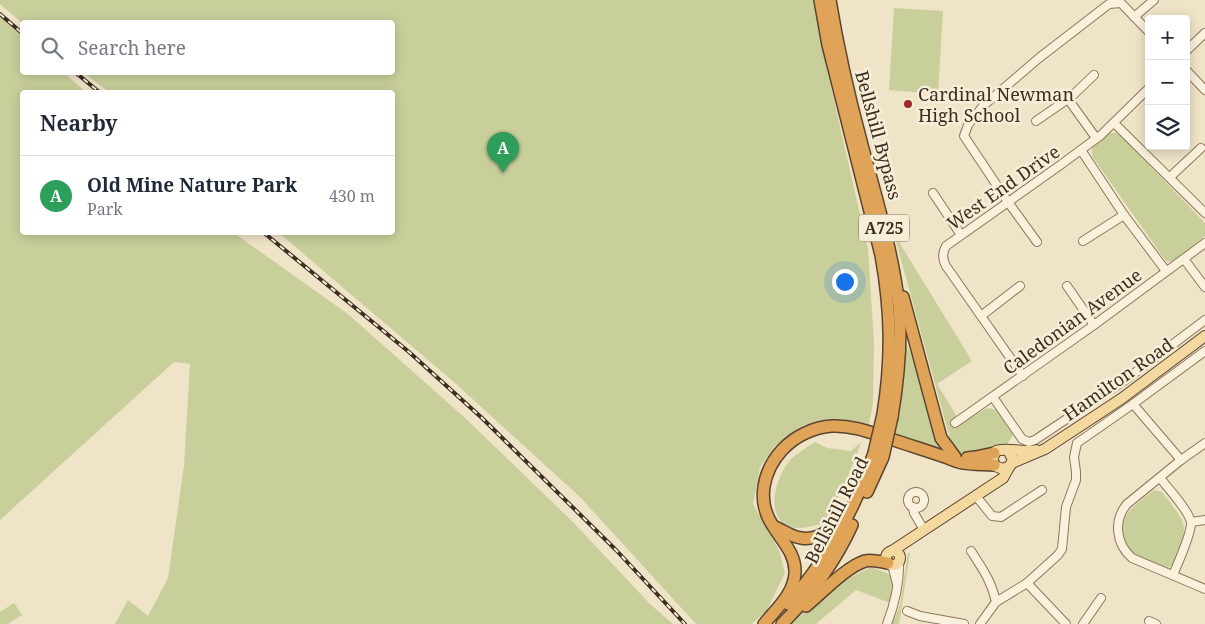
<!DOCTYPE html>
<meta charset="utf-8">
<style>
:root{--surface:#fff;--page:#f2f2f3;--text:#1f2937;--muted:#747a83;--line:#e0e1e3;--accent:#db2777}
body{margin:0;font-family:"Noto Serif",serif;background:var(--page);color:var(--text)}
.controls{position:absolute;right:15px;top:15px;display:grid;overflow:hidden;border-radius:5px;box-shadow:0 2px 12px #0003}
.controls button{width:45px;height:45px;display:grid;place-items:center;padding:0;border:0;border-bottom:1px solid var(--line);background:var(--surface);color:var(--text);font:25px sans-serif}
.you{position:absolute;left:844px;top:281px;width:18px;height:18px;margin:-12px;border:4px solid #fff;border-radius:50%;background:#1a73e8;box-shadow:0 0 0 8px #1a73e833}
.badge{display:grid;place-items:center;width:32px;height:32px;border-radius:50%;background:var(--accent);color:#fff;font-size:16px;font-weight:700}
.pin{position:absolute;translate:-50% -41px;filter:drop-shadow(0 1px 2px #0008)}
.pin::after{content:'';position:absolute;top:26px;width:18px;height:15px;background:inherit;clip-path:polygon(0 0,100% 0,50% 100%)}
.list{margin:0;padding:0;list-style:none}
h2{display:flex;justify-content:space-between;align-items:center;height:65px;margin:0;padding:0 20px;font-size:21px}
h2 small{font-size:16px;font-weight:400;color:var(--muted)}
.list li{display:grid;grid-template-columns:32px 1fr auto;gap:15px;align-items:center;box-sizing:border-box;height:80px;padding:0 20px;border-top:1px solid var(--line)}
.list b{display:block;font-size:19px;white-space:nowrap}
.list p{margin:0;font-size:16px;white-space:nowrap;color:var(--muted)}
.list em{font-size:16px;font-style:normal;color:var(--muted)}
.icon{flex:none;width:28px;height:28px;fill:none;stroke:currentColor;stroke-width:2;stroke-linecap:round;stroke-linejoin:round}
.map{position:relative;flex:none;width:1205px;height:624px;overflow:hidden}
.search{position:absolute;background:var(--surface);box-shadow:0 2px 12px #0003;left:20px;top:20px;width:375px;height:55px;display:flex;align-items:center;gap:12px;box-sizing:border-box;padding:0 18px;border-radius:5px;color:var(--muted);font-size:19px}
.panel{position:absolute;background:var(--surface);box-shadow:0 2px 12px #0003;left:20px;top:90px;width:375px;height:145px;border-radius:5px}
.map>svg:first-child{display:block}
</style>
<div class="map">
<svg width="1205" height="624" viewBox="0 0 1205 624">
<rect width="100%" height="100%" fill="#f0e4c8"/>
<g fill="#c9cf9b">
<path d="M0,0H816L825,61L868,249L874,343L873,403L869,424L837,419L804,425L775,446L760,467L753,504L779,550L785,573L767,610L752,624H696L580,497L455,383L279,233L392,232V92H109L84,73L392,72V22L22,23L0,4Z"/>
<path d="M894,8L943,11L938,94L889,90Z"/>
<path d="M0,17L22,36V72L64,73L86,92H22V232L234,233L348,314L463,416L573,522L650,604L673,624H115L128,600L148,616L168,578L184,465L190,364L174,362L0,520Z"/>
<path d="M1109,133H1118L1205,223V236L1174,262L1166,261L1163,257L1092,156V147Z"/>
<path d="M894,234L972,361L937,384L961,423L987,408L998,410L1014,434L1007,444H999L955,457Z"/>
<path d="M905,340L948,449L890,440Z"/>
<path d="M815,442L827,448L851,451L861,442C851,471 840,500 822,524C812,526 801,530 791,527C762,518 777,473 792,458C799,452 807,447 815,442Z"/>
<path d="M1154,490L1162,492C1189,527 1189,523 1174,564L1166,569C1158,566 1139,561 1133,556C1131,554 1129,549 1127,546C1111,520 1136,504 1154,490Z"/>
<path d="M908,553H910L899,624H892L900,605Z"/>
<path d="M871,567L889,574L896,587L893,604L856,590L816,624H790L836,585Z"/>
<path d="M14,603L22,615L8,624H0V612Z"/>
</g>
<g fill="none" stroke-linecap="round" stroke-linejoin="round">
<g stroke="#8d765c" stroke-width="10">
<g id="minor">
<path d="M1134,17L1154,0"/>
<path d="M1186,51L1205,33"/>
<path d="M1186,70L1205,90"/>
<path d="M1068,99L1096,138"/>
<path d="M1036,121L1071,97L1094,75"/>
<path d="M1114,123L1205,213"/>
<path d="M1081,150L1124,215L1166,271"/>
<path d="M1170,177L1201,148"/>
<path d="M933,193L961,235"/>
<path d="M1083,241L1124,215"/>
<path d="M1037,242L1008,202L964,136L968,125L983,106L1039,58L1109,4L1121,3L1149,32"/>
<path d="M1184,259L1205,287"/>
<path d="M1067,286L1094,325"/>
<path d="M981,316L1020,286"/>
<path d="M1023,376L946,266C942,259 942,253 946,246L1059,166L1101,135L1149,88"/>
<path d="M993,397L1022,439L1029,442L1035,440L1128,378L1205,320"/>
<path d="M1133,404L1181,460"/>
<path d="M955,423L1094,325L1205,243"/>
<path d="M1205,443L1181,460L1127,504C1113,521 1116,544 1132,558L1205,589"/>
<path d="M1160,478C1168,488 1190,512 1191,523C1191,535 1178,563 1173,575"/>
<circle cx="916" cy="500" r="8"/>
<path d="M976,496L992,516L1001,517L1042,490"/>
<path d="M913,507L914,513L924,530"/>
<path d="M1191,522L1205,520"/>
<path d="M971,551C982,568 992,582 996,602"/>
<path d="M892,565L897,584"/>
<path d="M1027,583L1066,624"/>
<path d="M907,611L920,616L964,624"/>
<path d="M1149,621L1156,624"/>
<path d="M887,624C895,603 900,583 899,560"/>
<path d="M980,624L996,602L1027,583L1058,555L1062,549L1066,507L1076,480V472L1074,457L1077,443L1133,404L1205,351"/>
<path d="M1083,624L1101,598"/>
</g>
</g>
<g stroke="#5b4430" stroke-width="12">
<g id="major">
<path d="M1012,463L1045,449L1121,399L1205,336"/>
<path d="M1010,466L1003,469L995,466L992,459L996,451C1004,447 1023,453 1036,450"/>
<path d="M892,551L1003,478L1013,460L1008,450"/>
<circle cx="893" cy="558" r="7"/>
</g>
</g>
<g stroke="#5b4430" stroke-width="14">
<g id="highway">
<path d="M820,0L828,45L881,255C891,310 892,359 883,414"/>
<path d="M830,0C838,49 849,97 862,145C876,198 893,252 899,307C902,344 898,381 892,417"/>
<path d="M903,297L941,438L955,457"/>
<path d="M967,458L976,457L994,453"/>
<path d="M867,492L883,457"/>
<path d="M775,527C784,531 792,537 801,538C819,541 836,527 844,513"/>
<path d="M788,604C828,559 855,509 874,453"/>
<path d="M806,606C822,593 846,567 865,561C872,559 881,562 888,563"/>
<path d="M764,624C776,609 794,594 795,573C796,554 782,541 773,526C756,501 763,471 782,450C795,436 814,427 832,426C853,425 872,433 891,439C908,445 925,450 942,456C949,458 956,462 963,463C973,465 984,464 994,465"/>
<path d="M782,624C811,595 835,562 852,525"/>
</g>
</g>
<use href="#minor" stroke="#faf1dc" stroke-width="8"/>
<use href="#major" stroke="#f3d9a0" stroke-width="10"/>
<use href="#highway" stroke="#e0a458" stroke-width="11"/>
<g stroke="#3d2e20" stroke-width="4">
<g id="rail">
<path d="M0,14L22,33"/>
<path d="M75,72L99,92"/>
<path d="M263,232L409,352L482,418L616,550L685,624"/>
</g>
</g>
<use href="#rail" stroke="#f7eed8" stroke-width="2" stroke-dasharray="5.5" stroke-linecap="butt"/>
<g stroke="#5b4430" stroke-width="14" stroke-linecap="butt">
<g id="highway-bridge">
<path d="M874,453L883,414"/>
<path d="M883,457L892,417"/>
</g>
</g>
<use href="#highway-bridge" stroke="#e0a458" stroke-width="11"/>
</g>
<circle fill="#9e2a2b" stroke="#f7eed8" stroke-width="2" cx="908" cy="104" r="5"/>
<g text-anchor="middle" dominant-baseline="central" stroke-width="5" stroke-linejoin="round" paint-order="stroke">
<rect fill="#f7eed8" stroke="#756857" stroke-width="1" x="859" y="214.5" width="50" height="27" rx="4"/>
<g font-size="16" font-weight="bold" fill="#3d2e20">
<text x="884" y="228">A725</text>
</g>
<g font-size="18" fill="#3d2e20" stroke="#f7eed8" text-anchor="start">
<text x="918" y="94">Cardinal Newman<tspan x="918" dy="21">High School</tspan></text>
</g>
<g font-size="18" fill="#3d2e20" stroke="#f7eed8">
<text transform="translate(879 135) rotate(75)">Bellshill Bypass</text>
<text transform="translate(1003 187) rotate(-35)">West End Drive</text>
<text transform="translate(1072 321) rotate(-36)">Caledonian Avenue</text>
<text transform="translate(1118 379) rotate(-35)">Hamilton Road</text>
<text transform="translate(836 510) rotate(-63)">Bellshill Road</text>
</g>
</g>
</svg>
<div class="controls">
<button>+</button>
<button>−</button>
<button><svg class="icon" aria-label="layers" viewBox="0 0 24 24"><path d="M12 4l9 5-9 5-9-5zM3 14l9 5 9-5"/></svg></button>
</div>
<div class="you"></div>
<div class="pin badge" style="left:503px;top:173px;background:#2e9e5b">A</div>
<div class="search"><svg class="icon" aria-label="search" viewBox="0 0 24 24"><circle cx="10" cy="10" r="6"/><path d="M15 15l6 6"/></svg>Search here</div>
<section class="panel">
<h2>Nearby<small></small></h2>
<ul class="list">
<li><span class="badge" style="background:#2e9e5b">A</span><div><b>Old Mine Nature Park</b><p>Park</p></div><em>430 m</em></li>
</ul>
</section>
</div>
